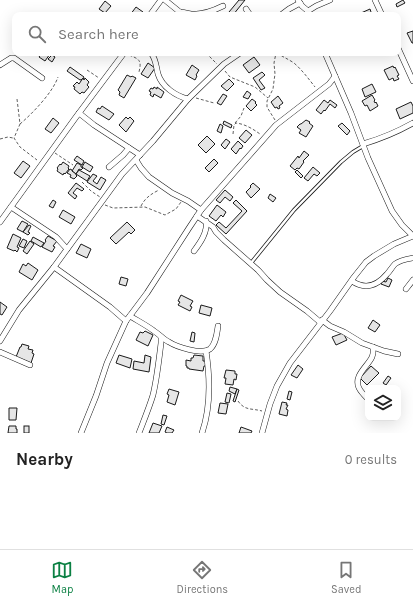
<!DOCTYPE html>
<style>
:root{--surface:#fff;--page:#f2f2f2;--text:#222;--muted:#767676;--line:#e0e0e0;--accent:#0b8043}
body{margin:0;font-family:Karla,sans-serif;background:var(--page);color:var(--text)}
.controls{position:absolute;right:12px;bottom:12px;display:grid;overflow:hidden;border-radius:8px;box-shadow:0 4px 16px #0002}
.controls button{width:36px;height:36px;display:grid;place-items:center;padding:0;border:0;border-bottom:1px solid var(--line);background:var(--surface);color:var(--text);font:20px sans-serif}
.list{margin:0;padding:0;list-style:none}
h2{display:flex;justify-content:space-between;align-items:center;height:52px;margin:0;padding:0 16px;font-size:17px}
h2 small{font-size:13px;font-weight:400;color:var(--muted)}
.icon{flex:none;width:22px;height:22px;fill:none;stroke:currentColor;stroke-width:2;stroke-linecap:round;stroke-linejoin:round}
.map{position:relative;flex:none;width:413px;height:433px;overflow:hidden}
.search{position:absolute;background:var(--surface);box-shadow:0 4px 16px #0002;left:12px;right:12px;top:12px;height:44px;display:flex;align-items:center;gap:10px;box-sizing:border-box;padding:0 14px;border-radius:8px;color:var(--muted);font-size:15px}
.sheet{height:116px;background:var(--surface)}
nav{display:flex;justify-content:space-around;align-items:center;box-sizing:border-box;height:56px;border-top:1px solid var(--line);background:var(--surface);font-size:11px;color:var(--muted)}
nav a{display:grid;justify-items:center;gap:2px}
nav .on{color:var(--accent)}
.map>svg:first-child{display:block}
</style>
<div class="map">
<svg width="413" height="433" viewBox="0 0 413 433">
<rect width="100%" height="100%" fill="#fff"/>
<g fill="#e6e6e6" stroke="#1a1a1a">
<path d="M239,0H245L233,15L229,12Z"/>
<path d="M403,0L405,3L397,7L396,4Z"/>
<path d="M105,1L111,6L105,13L99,9Z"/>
<path d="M136,7L143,12L140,15H130Z"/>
<path d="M370,9L372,15H362L361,13Z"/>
<path d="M413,31V43H412L407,33Z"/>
<path d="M42,53L50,54L45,61L39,57Z"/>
<path d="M52,55L55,57L52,62L48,59Z"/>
<path d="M254,57L260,65L249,73L243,65Z"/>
<path d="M148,63L155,68L148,78L141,74Z"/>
<path d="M192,65L199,70L196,75L197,76L195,80L186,75Z"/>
<path d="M393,66L394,68L395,67L399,75L397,76L399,79L394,81L393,78L389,80L384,70Z"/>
<path d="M70,67L84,77L83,79L80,80L67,71Z"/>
<path d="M262,72L265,75L259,80L265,88L261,90L253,78Z"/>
<path d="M127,75L131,77L132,76L136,78L124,98L119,95L120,92L118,90Z"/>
<path d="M83,78L84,80L85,78L89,82L87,85L89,87L84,93L82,92L80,94L74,89L75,87L73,86L77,82L79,84Z"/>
<path d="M229,79L234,84L227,91L221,86Z"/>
<path d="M372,84L376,92L365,97L362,89Z"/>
<path d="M154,87L157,89V87L164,92L161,98L154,94L153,97L150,95L151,92L149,91L151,88L153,89Z"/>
<path d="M247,91L251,94L248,99L243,97Z"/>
<path d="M223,94L227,96L221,105L217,103Z"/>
<path d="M372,95L375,100L374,101L375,103L376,102L378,106L370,111L367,105L365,106L362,101Z"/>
<path d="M278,96L283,103L279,106L280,108L278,109L277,107L275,108L271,102Z"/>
<path d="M252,99L256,102L255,103L257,105L251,111L246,106Z"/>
<path d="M324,100L328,103L330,100L337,105L335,108L330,104L325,111L324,110L321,114L316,110Z"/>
<path d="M411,102L413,106V113L400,119L396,109Z"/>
<path d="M102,106L114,114L109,120L96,112L98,108L100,109Z"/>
<path d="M126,117L128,119L130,117L134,121L126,132L119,125Z"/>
<path d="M53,118L59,123L51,133L45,129Z"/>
<path d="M306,120L310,122L309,123L313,126L306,137L299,133L301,130L297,127L300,124H301Z"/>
<path d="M224,121L232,125L231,128L223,124Z"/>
<path d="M342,123L350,131L347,135L338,126Z"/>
<path d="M220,124L223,126L221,133L217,131Z"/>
<path d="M246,130L252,135L245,143L239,138Z"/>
<path d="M207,136L215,144L206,153L198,145Z"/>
<path d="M226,139L230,142L225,149L221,145Z"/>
<path d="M238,141L243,146L241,149L240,148L236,154L231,149Z"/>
<path d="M304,151L309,155L303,161L304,162L299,169L297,168L295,170L290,166L298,156L299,158Z"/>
<path d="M77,156L84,161L82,165L74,160Z"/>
<path d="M214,159L218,163L209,172L205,168Z"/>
<path d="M23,161L30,166L21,178L14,173Z"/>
<path d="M63,162L69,166L68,168L69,169L65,174L64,173L63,175L57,171L58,169L57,168L60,164L61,165Z"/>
<path d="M85,162L93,167L90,172L82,167Z"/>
<path d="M77,163L81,165V167L83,168L81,170L79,169L76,174L72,171Z"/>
<path d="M313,167L320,173L317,176L314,174L308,181L304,178Z"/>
<path d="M70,169L72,170V171L76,174V175L77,176L74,179L70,177L71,175L67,173Z"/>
<path d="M79,170L90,176L87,181L76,174Z"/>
<path d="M297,170L303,176L301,178L295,172Z"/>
<path d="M93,174L97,176L93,181L97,184L101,177L106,180L100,190L87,182Z"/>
<path d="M76,183L84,189L82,191L77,188L73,193L77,196L75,199L68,193Z"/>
<path d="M253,183L260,189L251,198L246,192L251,187L250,186Z"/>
<path d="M225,190L233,197L230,201L225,197L220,203L216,200Z"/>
<path d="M270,194L276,198L273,202L268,198Z"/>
<path d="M53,200L56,202L53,208L49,206Z"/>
<path d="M236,200L247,211L226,234L216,225L219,222L226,228L242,211L233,203Z"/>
<path d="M217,205L226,212L223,217L221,215L216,221L209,216Z"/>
<path d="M63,210L75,217L71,224L59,217Z"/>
<path d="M22,221L28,224L23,232L17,229Z"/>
<path d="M127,222L135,230L131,234L129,232L116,244L110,238Z"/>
<path d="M29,225L31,226L28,232L30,233L28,235L23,232Z"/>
<path d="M13,234L21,238L17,247L19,248L17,252L15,250L14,251L7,248Z"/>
<path d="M48,236L57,241L53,246L55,247L52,252L42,247L46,241L45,240Z"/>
<path d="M33,237L44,243L41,247L31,241Z"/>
<path d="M23,239L27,241L24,248L19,246Z"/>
<path d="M30,241L34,244L27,254L23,251Z"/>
<path d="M81,244L91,249L87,258L76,253Z"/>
<path d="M28,263L38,270L32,280L19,272L23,264L26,266Z"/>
<path d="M121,277L128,279L126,286L119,284Z"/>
<path d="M388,278L392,280L389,287L381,284L382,281L386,282Z"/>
<path d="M181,295L193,301L190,306L192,307L190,311L178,305L180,302L178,301Z"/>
<path d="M0,302L7,307L2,315L0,314Z"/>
<path d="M201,305L212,308L210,316L199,313Z"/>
<path d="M373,320L380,325L375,332L368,328Z"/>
<path d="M145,331L153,335L148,346L136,340L140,332L143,333Z"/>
<path d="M192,332L195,333L194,342L190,341Z"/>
<path d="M343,333L347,340L336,345L332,337Z"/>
<path d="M22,344L29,346L28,349L33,350L32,353L34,354L31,363L16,357L20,347H21Z"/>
<path d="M119,355L132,359L130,368L116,363Z"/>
<path d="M145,355L151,357L149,372L133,369L134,361L144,363Z"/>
<path d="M194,355L203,356V361H207V366H204L203,371L189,369V368H187V366H186V360L191,361V358H193Z"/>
<path d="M298,365L303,369L297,378L291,375Z"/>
<path d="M371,366L379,373L367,385L360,378Z"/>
<path d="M226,370L235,371V374H237L236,380L234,379L233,385L225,384L226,378H224Z"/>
<path d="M388,376L391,378L386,385L383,383Z"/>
<path d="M230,387L237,389L235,394L229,391Z"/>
<path d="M169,389L179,392L175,405L167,402L169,395L167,394Z"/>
<path d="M237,389L239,390L235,402L233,401Z"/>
<path d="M289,391L292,392L290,400L287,399Z"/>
<path d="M227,393L231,394L229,403L225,402Z"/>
<path d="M282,402L287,403L286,405H288L286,409L288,410L287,416L279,414Z"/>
<path d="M220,403L228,404L226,414L218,413Z"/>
<path d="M9,408H17L16,420H9Z"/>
<path d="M163,415L167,416L164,425L161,424Z"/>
<path d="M153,423L162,426L159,433H149Z"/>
<path d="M9,426H16V429H17V433H8Z"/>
<rect x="24" y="426" width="5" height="7"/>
<path d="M167,427L174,430L172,433H167L165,432Z"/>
<path d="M241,427L252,431L251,433H239Z"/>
</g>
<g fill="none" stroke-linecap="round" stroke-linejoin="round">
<g stroke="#1a1a1a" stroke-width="4">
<path id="service" d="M251,263L294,210L341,162L353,152L363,146"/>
</g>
<g stroke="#1a1a1a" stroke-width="6">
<g id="minor">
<path d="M165,0L181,13"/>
<path d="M298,0L302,6L308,11"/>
<path d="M375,0L382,15"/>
<path d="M246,9L250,15"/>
<path d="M179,12C183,12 187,13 191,14C203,15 213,11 223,6"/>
<path d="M150,15L161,0"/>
<path d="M281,15L289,9L300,3"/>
<path d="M307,15L308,11L316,6L330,0"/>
<path d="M398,48L413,81"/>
<path d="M151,53C156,59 156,66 158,74C162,87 176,96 188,99"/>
<path d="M0,65L11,58H14L42,78"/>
<path d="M335,76L351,113L368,158L392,211L402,225L413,236"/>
<path d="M79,113L94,125L140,155"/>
<path d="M363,144C380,139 397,132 413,123"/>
<path d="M136,160L141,168L149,177L172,193L188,201L201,210"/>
<path d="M109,167L123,155L129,148"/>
<path d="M11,207L56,237L67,249"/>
<path d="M197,216L213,227L216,232L224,240L258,270L267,280L280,292L307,311L320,322"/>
<path d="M0,222L76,117L124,53"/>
<path d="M194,251C200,243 208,232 206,221"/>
<path d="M54,267L110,307L126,321"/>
<path d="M352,281C365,290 377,286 387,274C390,271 392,267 395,264C400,260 407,259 413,258"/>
<path d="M406,289L413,280"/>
<path d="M130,316C138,321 146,325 154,331C159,334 163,339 169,342C177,347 201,355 210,349C216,344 217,333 218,326"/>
<path d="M322,320L330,326L344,332L362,343L384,351L398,354"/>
<path d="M0,341L19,310L54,267L122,174L153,141L188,99L224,64L240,53"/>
<path d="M0,352L30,365"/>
<path d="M367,398C364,395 361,392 359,388C353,376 368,366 372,357C374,353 373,350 373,347"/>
<path d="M81,433L96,396L107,363L126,321L147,293L189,228L201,210L276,125L329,84L333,79L335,76L325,53"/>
<path d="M139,433C144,420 149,408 153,395C157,378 159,360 161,343V337"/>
<path d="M202,433C211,407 210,377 206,351"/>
<path d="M262,433L270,404L277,386L290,363L330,311L354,277L366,262L374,256L394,244L413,236"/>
</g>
</g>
<g stroke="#5f5f5f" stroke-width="1" stroke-dasharray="3 2" stroke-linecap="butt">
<path d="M206,53L217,64"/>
<path d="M277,53C283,57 288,59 294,63C302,70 308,78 315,87"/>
<path d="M129,55C139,59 142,60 139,72"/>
<path d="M87,70L99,78"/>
<path d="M225,71L230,77L255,87L268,98"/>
<path d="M196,98L214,103"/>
<path d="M17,99L20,124L14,138L20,147L37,160"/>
<path d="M275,120L270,112L267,107V101L273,89L274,81L275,74L274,63L276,53"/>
<path d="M235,123L241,116L244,108"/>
<path d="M20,124C33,113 53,92 58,77"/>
<path d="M233,134L234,125L236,123C245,124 253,129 260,134"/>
<path d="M0,139L8,137L13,138"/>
<path d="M55,153L73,165"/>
<path d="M82,182L91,191L100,197"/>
<path d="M105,205L113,208L145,207L165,215L176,209L181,202"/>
<path d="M141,206C145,198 151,194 159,190"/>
<path d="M238,401C245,411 251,408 262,411"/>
</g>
<use href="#service" stroke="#fff" stroke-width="2.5"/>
<use href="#minor" stroke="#fff" stroke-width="5"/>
</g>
</svg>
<div class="controls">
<button><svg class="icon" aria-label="layers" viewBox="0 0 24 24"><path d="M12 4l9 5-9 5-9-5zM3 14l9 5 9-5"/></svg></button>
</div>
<div class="search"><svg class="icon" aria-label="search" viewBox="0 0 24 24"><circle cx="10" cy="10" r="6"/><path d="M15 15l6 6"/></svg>Search here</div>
</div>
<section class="sheet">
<h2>Nearby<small>0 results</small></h2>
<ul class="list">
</ul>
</section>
<nav>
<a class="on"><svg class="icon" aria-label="map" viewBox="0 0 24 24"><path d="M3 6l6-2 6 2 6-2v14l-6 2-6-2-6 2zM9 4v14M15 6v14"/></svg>Map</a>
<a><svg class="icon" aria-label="directions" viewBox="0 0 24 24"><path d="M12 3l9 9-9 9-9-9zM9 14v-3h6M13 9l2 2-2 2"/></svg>Directions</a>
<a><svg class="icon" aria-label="saved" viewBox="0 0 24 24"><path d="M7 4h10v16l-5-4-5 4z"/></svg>Saved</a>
</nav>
